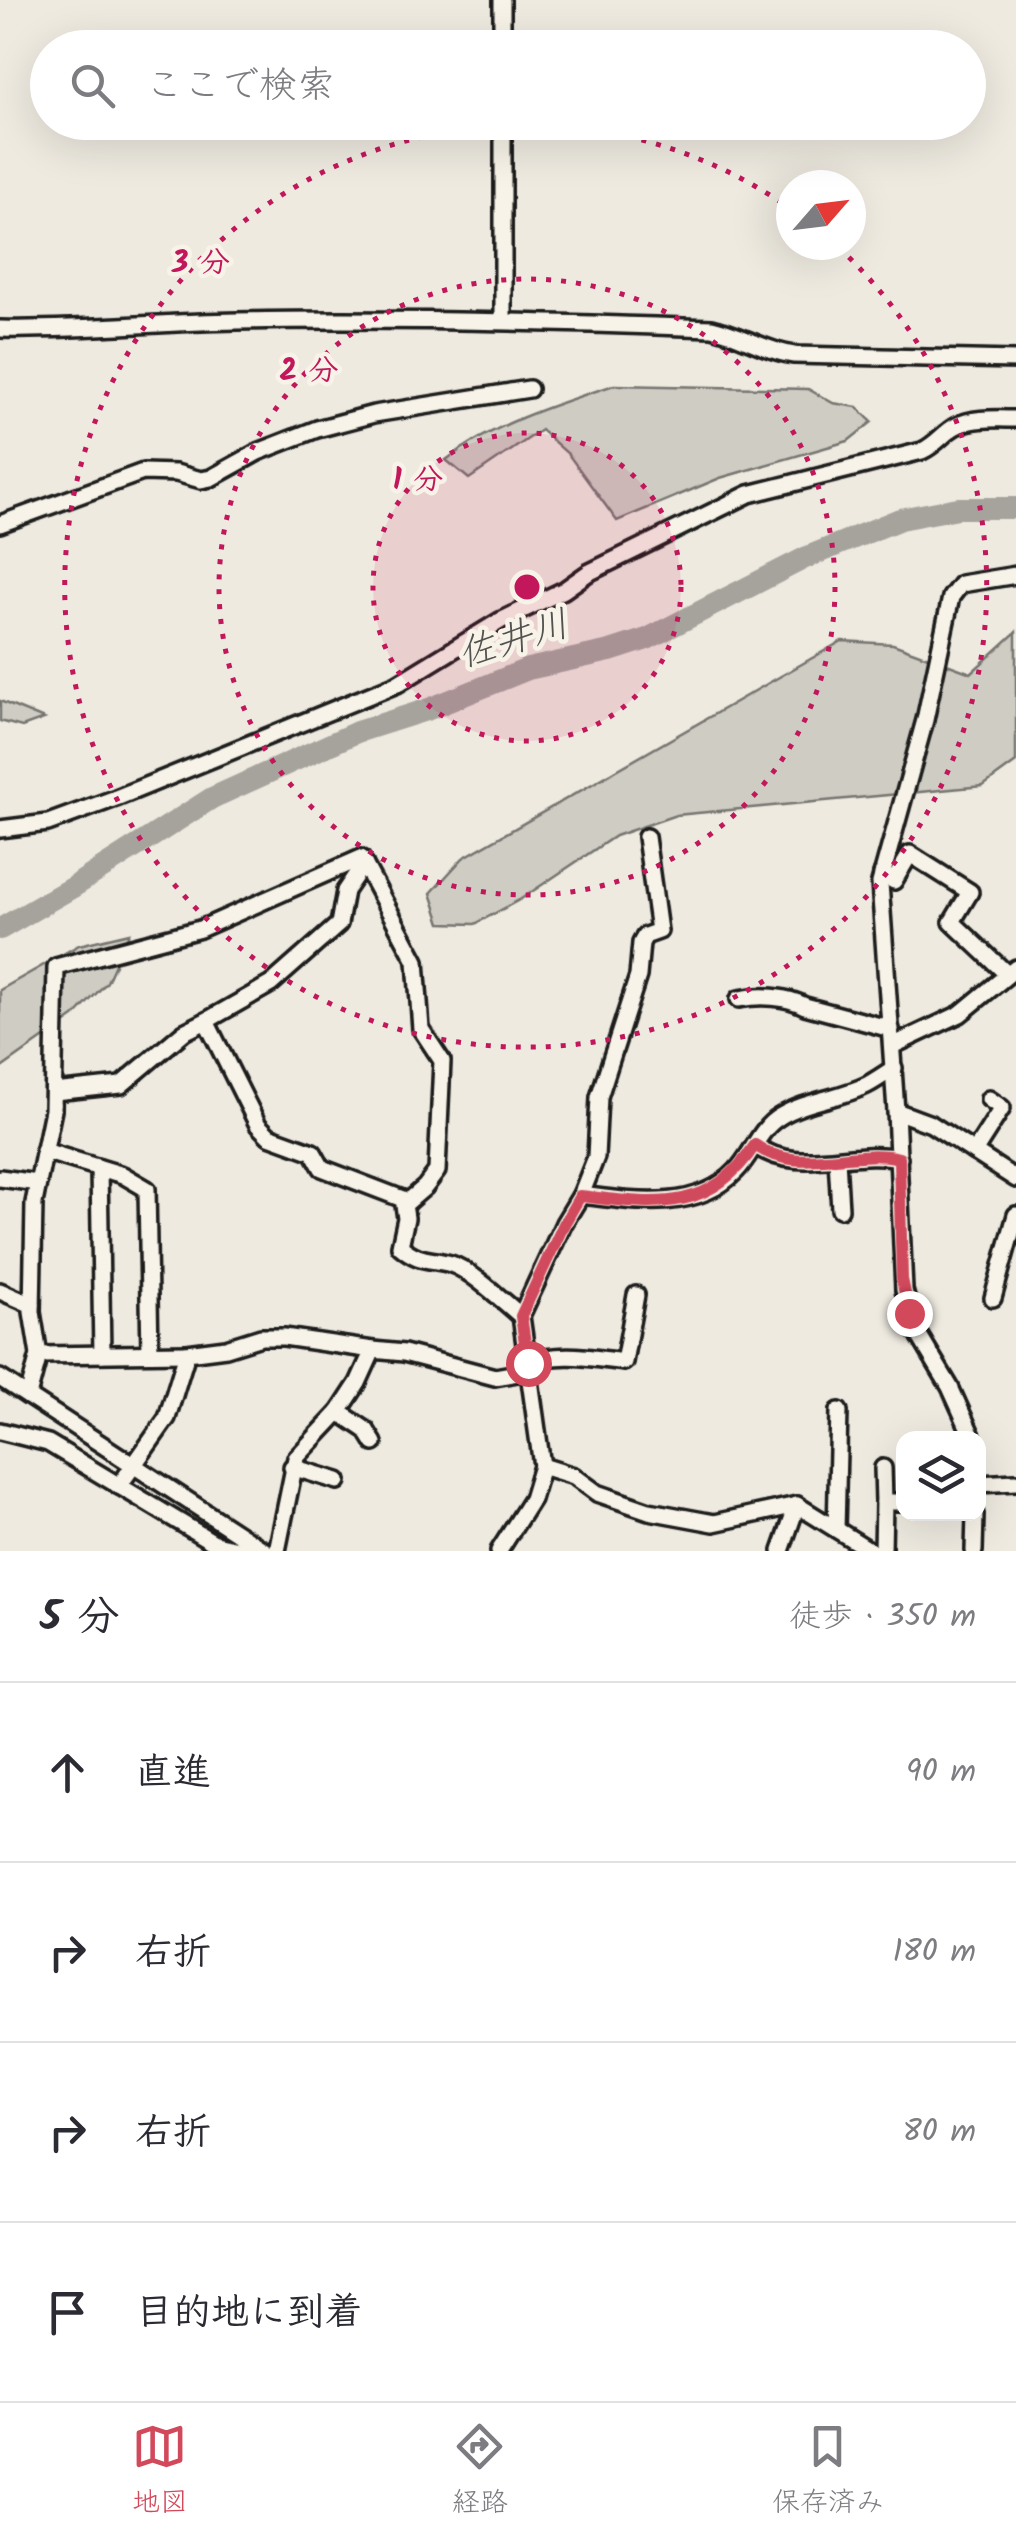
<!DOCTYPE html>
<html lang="ja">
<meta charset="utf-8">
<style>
:root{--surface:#fff;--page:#f2f2f3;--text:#2b2b33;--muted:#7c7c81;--line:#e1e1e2;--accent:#d1495b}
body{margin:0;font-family:Kalam,"Klee One",sans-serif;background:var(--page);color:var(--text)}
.controls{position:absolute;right:30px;bottom:30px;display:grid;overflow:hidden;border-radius:20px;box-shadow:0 10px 40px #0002}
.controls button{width:90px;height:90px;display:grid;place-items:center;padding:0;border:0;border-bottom:2px solid var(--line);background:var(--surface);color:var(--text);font:50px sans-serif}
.compass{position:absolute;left:776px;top:170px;width:90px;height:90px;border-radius:50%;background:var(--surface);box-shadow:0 10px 40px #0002;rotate:62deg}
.stop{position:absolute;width:30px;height:30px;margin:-22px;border:8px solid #d1495b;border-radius:50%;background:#fff}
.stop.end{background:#d1495b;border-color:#fff;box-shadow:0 2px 10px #0008}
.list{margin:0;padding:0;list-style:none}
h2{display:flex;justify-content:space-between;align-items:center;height:130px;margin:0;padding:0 40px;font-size:42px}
h2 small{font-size:32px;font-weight:400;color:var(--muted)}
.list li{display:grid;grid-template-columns:65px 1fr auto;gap:30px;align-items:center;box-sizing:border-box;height:180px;padding:0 40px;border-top:2px solid var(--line)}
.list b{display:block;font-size:38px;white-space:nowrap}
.list em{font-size:32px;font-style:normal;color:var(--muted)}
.icon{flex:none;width:55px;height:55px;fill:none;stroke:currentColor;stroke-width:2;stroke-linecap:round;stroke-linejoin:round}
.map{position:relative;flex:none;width:1016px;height:1551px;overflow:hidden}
.search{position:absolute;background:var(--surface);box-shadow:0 10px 40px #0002;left:30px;right:30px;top:30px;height:110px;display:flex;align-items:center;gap:25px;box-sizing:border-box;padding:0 35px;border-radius:55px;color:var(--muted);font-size:38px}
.sheet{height:850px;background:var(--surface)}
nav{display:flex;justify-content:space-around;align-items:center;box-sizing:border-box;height:140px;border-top:2px solid var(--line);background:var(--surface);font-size:28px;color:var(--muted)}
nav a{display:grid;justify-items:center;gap:5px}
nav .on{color:var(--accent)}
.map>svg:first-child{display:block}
</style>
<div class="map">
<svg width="1016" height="1551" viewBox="0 0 1016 1551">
<rect width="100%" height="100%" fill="#eeeae0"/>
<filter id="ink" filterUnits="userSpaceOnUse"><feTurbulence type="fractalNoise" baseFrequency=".01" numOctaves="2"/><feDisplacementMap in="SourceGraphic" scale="20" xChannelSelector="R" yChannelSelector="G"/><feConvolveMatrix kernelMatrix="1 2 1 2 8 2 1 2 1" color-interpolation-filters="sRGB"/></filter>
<g filter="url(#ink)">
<g fill="#cfccc3" stroke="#767470" stroke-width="2.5">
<path d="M614,385L808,389L833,403L857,407L872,422L848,441L720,478L617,521L568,454L541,430L469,479L446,460C495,423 556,404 614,385Z"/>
<path d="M1016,632V762L983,786L676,815L615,836L521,899L475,924L441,923L431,893L463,858L842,641L893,644L971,673Z"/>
<path d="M0,701L44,719L22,727L0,721Z"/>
<path d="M129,933L107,982L74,1017L0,1069V990L79,945Z"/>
</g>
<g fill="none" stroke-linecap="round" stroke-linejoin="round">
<path stroke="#a6a39d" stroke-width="22" d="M0,929L73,887L212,798L357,732L429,709L528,669L610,651L647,639L805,558L900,519L958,508H1016"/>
<g stroke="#1c1c1c" stroke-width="22">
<g id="minor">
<path d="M502,0V48"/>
<path d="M503,122V320"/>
<path d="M0,329C79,331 158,322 237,321C395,318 554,322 712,328C740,334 765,351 794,355L1016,360"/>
<path d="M0,524L143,472L176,473L201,480L211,478L258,452L317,429L374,414L529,389"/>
<path d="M0,829L48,823L116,798L397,684L500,621L564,590L588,573L749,494L922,451C937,444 944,432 956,426C974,417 997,419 1016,419"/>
<path d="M882,874L894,881L910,854L970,892L952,922L1007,974"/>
<path d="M739,999C760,995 786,996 805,1006L891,1029"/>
<path d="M206,1021L271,984L339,924L345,891L364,863"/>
<path d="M892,1046L960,1014L1016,968"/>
<path d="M54,1092L121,1085L184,1032L206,1021L258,1125L269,1136L313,1152L322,1168L408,1201"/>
<path d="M896,1111L931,1124L1016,1179"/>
<path d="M755,1145C796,1176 853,1148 899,1158"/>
<path d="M44,1151L123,1175L147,1189L150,1353"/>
<path d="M974,1152L1002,1108L989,1099"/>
<path d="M837,1159L840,1209"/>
<path d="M99,1168L102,1354"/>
<path d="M0,1178L38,1183"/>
<path d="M581,1195C631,1201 696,1213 736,1171C752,1155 759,1129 779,1117C806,1100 839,1099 867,1085C876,1080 885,1074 894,1068"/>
<path d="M0,1291L32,1305"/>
<path d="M993,1298L1016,1215"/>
<path d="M373,1350L404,1353L495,1377L529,1371"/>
<path d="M39,1355L187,1353"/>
<path d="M527,1363C560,1351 591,1358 624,1362L636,1295"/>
<path d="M0,1378L265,1551"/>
<path d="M28,1396L39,1355L32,1312L34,1203L53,1110L56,967L200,929L361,858L416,961L421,1029L442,1061L437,1171L425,1187L404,1205L406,1218L400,1246C420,1263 429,1258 451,1264C471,1270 504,1302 521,1316"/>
<path d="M339,1412L366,1430L374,1443"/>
<path d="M0,1431L48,1443L216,1544L246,1551"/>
<path d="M973,1438L950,1387L913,1325L904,1290L896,1111L880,883L925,720L951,597L961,584L1016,575"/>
<path d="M542,1466L574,1476L597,1493L649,1511L714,1523L797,1505L871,1551"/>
<path d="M292,1467L338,1481"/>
<path d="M883,1468L884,1502"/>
<path d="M978,1484L1016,1482"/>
<path d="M119,1486L167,1418L187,1353L226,1348L261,1337H284L373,1350L358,1383L339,1412L296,1458L277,1551"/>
<path d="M836,1529L839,1411"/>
<path d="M499,1551L532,1499L542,1466L521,1316L564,1223L581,1195L596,1157L599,1097L638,976L641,943L645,936L659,931L646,837"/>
<path d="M781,1551L797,1505"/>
<path d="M883,1551L884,1502H904"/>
<path d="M974,1551L975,1514"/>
</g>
</g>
<use href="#minor" stroke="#f7f3e8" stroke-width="15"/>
</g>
</g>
<g fill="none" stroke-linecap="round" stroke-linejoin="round" filter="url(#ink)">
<path stroke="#d1495b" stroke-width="12" d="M528,1363L521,1316L564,1224L580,1196C654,1204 709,1215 755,1145C796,1176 853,1147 899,1158L902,1279L909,1313"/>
</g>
<circle cx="527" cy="587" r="154" fill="#c2185b" fill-opacity=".12"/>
<g fill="none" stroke="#c2185b" stroke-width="5" stroke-dasharray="5 10">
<circle cx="527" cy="587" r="154"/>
<circle cx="527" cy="587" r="308"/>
<path d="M838 247A461 461 0 1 1 788 207"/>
</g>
<g text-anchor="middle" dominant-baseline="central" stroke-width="9" stroke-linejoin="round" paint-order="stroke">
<g font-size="38" font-style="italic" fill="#535250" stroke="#f7f3e8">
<text transform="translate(514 641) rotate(-17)">佐井川</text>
</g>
</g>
<circle cx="527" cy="587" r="15" fill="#c2185b" stroke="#f7f3e8" stroke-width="5"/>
<g font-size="30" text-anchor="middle" font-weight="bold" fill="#c2185b" stroke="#f7f3e8" stroke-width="9" stroke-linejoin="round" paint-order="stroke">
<text x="201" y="272">3 分</text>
<text x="309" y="380">2 分</text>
<text x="418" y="489">1 分</text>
</g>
</svg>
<div class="controls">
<button><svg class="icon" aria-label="layers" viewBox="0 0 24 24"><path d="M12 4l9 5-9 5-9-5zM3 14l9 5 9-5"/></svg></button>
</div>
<svg class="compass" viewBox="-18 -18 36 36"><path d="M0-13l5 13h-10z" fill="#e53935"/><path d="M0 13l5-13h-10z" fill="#7c7c81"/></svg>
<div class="stop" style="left:528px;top:1363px"></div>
<div class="stop end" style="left:909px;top:1313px"></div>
<div class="search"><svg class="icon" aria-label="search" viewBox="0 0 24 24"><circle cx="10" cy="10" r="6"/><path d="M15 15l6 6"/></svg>ここで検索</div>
</div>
<section class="sheet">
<h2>5 分<small>徒歩 · 350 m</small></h2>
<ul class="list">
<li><svg class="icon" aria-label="ahead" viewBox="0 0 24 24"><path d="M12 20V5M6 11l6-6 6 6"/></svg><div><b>直進</b></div><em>90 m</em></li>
<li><svg class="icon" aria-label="right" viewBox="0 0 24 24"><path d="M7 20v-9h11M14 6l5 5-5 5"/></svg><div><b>右折</b></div><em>180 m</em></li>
<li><svg class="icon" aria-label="right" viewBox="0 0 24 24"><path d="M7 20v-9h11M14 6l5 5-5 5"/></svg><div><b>右折</b></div><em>80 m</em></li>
<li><svg class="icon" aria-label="arrive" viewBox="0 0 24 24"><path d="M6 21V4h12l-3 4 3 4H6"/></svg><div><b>目的地に到着</b></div></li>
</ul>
</section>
<nav>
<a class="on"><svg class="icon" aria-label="map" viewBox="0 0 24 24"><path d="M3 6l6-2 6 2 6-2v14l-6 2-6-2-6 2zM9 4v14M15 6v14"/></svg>地図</a>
<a><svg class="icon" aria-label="directions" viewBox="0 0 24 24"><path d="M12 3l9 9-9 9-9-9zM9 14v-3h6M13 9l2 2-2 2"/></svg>経路</a>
<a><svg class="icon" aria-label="saved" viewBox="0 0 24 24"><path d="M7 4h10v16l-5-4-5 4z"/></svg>保存済み</a>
</nav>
